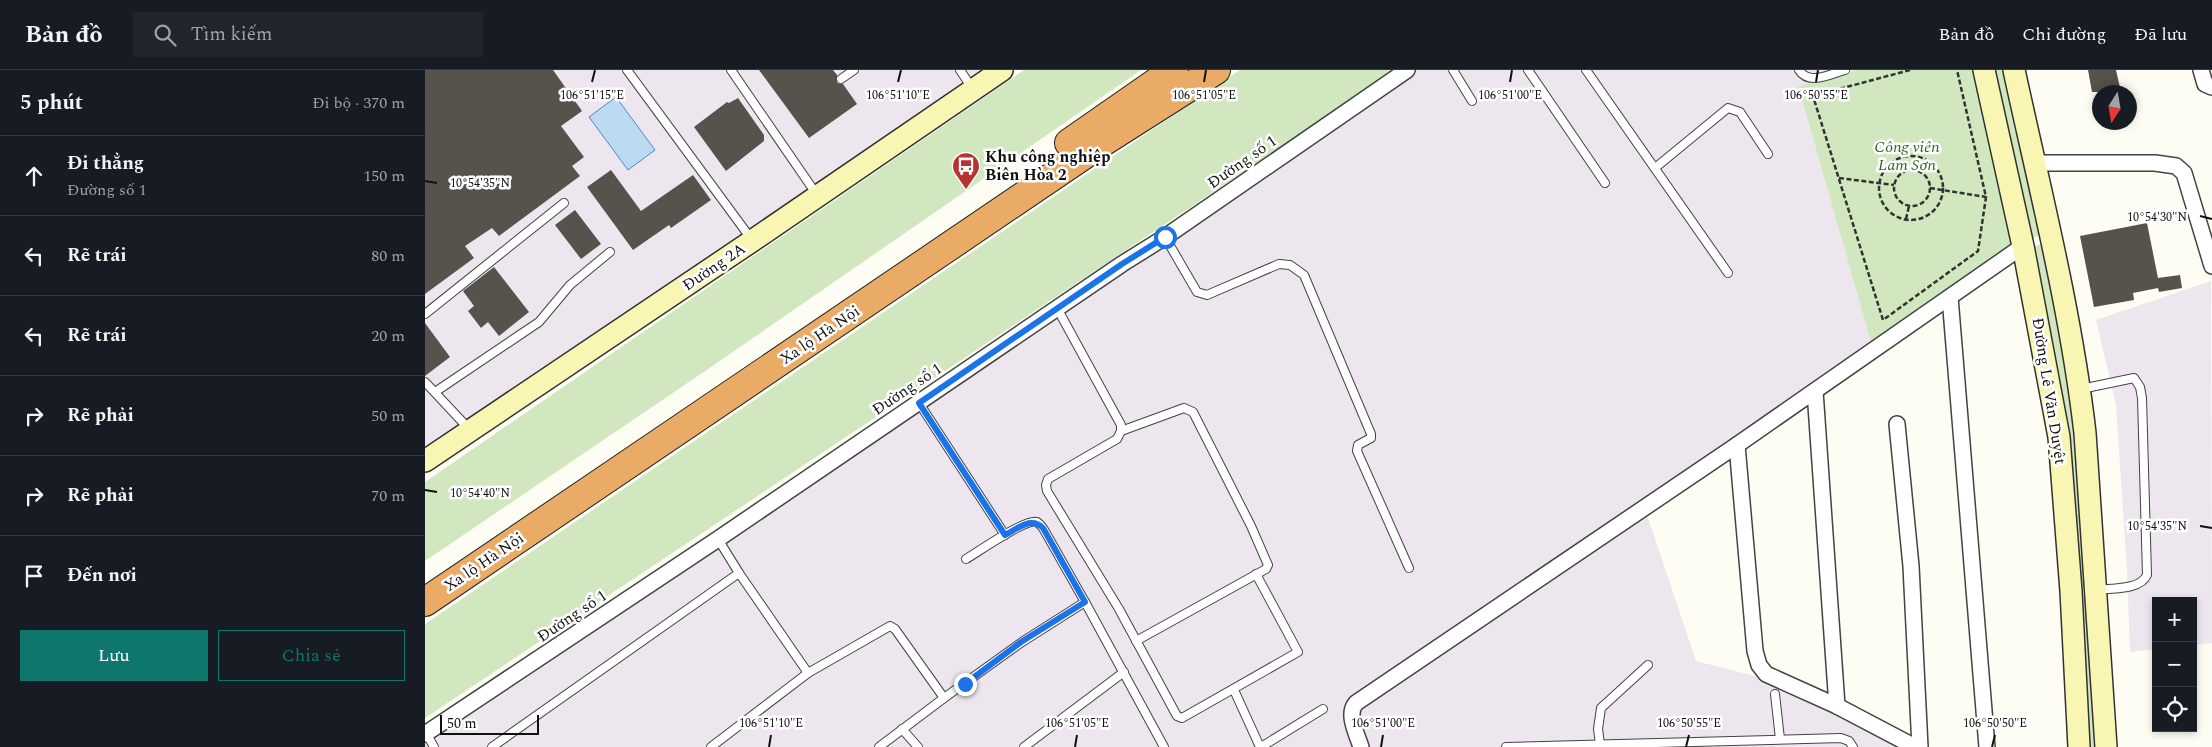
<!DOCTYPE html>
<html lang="vi">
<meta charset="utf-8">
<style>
:root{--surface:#171b24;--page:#20242c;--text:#f1f3f6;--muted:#9ea1a6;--line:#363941;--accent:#0f766e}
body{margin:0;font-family:Spectral,serif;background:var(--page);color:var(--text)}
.controls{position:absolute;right:15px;bottom:15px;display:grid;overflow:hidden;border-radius:0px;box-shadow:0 2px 8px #0003}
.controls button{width:45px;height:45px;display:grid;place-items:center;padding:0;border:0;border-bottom:1px solid var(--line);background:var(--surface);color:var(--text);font:25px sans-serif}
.compass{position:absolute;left:1667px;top:15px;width:45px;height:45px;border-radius:50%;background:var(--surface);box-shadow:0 2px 8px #0003;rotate:191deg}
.scale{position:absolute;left:15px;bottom:12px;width:99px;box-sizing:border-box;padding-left:5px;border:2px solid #101010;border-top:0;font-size:14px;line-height:18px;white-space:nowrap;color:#101010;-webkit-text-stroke:4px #fff;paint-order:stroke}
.stop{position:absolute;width:15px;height:15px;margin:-11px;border:4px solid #1a73e8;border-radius:50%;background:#fff}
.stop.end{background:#1a73e8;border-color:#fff;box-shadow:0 1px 5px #0008}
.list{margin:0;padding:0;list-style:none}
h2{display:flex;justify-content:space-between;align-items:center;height:65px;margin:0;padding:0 20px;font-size:21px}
h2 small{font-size:16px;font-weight:400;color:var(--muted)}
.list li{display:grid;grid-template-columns:32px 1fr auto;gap:15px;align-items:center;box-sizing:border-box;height:80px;padding:0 20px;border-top:1px solid var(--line)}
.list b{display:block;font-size:19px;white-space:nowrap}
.list p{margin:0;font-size:16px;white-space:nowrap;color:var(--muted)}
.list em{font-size:16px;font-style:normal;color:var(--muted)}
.actions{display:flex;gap:10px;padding:15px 20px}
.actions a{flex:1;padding:11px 0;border:1px solid var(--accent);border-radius:0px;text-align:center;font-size:18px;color:var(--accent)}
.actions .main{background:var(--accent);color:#fff}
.icon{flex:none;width:28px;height:28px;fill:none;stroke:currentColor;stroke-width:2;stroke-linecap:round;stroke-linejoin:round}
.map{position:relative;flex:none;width:1787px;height:677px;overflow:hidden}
header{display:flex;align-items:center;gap:30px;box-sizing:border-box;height:70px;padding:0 25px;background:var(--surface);border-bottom:1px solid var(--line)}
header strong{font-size:24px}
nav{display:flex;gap:28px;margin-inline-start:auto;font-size:18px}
.search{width:350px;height:45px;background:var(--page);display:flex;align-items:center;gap:12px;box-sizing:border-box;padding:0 18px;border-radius:0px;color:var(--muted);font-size:19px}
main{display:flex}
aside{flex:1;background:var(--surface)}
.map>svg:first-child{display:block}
</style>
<header>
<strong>Bản đồ</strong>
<div class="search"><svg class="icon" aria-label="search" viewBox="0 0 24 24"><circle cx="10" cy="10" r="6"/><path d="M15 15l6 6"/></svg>Tìm kiếm</div>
<nav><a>Bản đồ</a><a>Chỉ đường</a><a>Đã lưu</a></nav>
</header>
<main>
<aside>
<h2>5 phút<small>Đi bộ · 370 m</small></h2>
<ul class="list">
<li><svg class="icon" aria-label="ahead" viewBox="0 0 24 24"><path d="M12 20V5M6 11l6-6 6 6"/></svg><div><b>Đi thẳng</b><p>Đường số 1</p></div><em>150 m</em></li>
<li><svg class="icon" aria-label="left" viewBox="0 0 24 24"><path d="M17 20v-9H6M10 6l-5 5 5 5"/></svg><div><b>Rẽ trái</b></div><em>80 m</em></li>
<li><svg class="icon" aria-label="left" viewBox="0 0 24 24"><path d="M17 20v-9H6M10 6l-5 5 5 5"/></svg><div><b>Rẽ trái</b></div><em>20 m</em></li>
<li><svg class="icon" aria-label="right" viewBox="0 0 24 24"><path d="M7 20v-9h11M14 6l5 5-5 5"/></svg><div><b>Rẽ phải</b></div><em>50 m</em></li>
<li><svg class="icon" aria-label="right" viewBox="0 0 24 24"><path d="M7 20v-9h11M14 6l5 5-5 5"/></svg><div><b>Rẽ phải</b></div><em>70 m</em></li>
<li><svg class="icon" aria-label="arrive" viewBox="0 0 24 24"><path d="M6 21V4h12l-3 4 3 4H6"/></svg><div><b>Đến nơi</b></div></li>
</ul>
<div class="actions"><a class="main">Lưu</a><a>Chia sẻ</a></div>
</aside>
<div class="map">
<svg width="1787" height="677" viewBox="0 0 1787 677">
<rect width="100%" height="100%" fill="#fefdf4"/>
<g fill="#ede6ee">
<path d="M0,0H564L0,382Z"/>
<path d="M991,0H1432L1373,16L1447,276L1218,433L1271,591L1338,608L1480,677H0V670L739,173Z"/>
<path d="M1786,211L1787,573L1768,575V531H1731V579L1705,582L1702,500L1691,335L1671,250Z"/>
</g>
<g fill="#d1e7bf">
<path d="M599,0H716L286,297L0,491V412Z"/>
<path d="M815,0H971L0,648V554Z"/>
<path d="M1432,0H1551L1591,176L1447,276L1373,16Z"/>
<path d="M1566,0H1581L1618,164L1604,169Z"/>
<path d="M1619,173L1648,320L1663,516L1653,517L1606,178Z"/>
<path d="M1654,525H1664L1674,677H1662Z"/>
</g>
<path fill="#bcdaf2" stroke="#488ac4" d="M191,27L230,80L203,100L164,47Z"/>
<g fill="#58524d">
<path d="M0,0H128L157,41L136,56L159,87L147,96L155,106L74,166L67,158L40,176L49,188L0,224Z"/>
<path d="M334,0H408L412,5V13L418,14L432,34L384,68Z"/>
<path d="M1663,0H1691L1696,22H1667Z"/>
<path d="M313,28L339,65V71L301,101L269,57L302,32L304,33Z"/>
<path d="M186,100L216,141L268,105L286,130L246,158L244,155L208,180L162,117Z"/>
<path d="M150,140L176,174L156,189L130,155Z"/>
<path d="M1722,153L1733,208L1755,205L1757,218L1734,222L1733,218L1708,223L1709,230L1669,237L1655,166Z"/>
<path d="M69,197L104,242L74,266L63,252L56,258L43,241L49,236L38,221Z"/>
<path d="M0,253L25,287L0,306Z"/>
</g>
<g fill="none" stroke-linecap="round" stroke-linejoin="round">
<g stroke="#434343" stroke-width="10">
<g id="lane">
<path d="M202,0L327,170"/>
<path d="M306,0L392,125"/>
<path d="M535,0L547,18"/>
<path d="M1028,0L1047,31"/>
<path d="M1103,0L1180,113"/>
<path d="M1161,0L1303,203"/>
<path d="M1374,0C1384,16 1405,4 1420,0"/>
<path d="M416,9L429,0"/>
<path d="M1230,98L1303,38L1315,42L1343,84"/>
<path d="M740,167L772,222L782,225L854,194L865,195L879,205L946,364V368L933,375L932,381L984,498"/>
<path d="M632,238L696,355V361L692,369L623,409L621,415L622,421L694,539L752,646L757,648L873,582L831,504"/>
<path d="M0,244L139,133"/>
<path d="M0,312L44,359"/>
<path d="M1656,319L1709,308L1715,317L1717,328L1722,505C1715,520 1688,518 1673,520"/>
<path d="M10,322L114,252L145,215L185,182"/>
<path d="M494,333L580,465"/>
<path d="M696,361L759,338L768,342L826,456L843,495L841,499L711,571"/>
<path d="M293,469L314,503L383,603L465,556L470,559L519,628L597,572L660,532L739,677"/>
<path d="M541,489C553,482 601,448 612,452C615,454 616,456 618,458L660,532"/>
<path d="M809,620L835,677"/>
<path d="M1350,624L1355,669"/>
<path d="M477,659L493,677"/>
<path d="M1,663L9,677"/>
<path d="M1175,674L1173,659L1176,638L1223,595"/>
<path d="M67,677L314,503"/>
<path d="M286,677L383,603"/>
<path d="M454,677L519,628"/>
<path d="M599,677L699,602"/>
<path d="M836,677L898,639"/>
<path d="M1081,677L1416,668L1424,671L1428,677"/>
</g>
</g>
<g stroke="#434343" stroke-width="18">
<g id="street">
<path d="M1776,0L1780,14L1787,17"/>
<path d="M1609,93H1730L1751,96L1759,103L1787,196"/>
<path d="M1525,227L1562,677"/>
<path d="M1390,321L1412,636"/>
<path d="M1472,354L1486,496L1495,677"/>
<path d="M1312,375L1330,581L1334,595L1341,604L1412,636L1490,677"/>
<path d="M0,664L293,469L697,194L740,167L982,0"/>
<path d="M936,677C932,664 921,644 931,633L1312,375L1598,176"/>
</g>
</g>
<g stroke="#323232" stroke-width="24">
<g id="secondary">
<path d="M1559,0L1598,176L1634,367L1646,521L1654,677"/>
<path d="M1589,0C1615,120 1646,241 1660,363L1681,677"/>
<path d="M0,391L327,171L577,0"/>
</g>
</g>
<g stroke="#212121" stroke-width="30">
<g id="highway">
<path d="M644,73L749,0"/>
<path d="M0,532L681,70L791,0"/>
</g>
</g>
<g stroke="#323232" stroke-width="2.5" stroke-dasharray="5 2.5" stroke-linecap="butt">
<path d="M1485,0L1388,26L1458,250L1553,181L1561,127L1532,0"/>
<circle cx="1486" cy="118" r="32"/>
<circle cx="1487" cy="118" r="18"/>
<path d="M1489,101L1492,87"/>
<path d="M1414,108L1469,115"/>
<path d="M1505,118L1561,127"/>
<path d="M1481,149L1484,136"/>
</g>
<use href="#lane" stroke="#fff" stroke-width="8"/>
<use href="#street" stroke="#fff" stroke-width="15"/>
<use href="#secondary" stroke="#f9f6b4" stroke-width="21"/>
<use href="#highway" stroke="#eaab66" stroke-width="28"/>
</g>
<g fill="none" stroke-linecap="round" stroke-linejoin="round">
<path stroke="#1a73e8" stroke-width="6" d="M540,614L596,572L660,532L618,458C606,446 594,458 580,465L494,333L697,194L740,167"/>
</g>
<path fill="none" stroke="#101010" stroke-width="2" d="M167,12L170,0M473,12L476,0M779,12L781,0M1085,12L1087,0M1391,12L1393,0M0,111L12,113M1775,146L1787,149M0,420L12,422M1775,456L1787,458M344,677L346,665M650,677L652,665M956,677L958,665M1261,677L1264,665M1567,677L1570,665"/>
<defs>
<g id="bus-pin" transform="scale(1.4375)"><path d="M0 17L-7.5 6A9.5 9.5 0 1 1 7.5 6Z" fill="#b73331" stroke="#fff"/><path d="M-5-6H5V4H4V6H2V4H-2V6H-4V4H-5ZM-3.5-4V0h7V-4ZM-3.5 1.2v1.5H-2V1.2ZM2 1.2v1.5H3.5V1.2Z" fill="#fff"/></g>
</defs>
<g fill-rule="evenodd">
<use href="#bus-pin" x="541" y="96"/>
</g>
<g text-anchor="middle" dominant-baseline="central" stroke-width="5" stroke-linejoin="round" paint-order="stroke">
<g font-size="16" font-style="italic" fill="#2d6424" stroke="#fff">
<text x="1482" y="77">Công viên<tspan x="1482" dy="18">Lam Sơn</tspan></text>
</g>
<g font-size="16" font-weight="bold" fill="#101010" stroke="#fff" text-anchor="start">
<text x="560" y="87">Khu công nghiệp<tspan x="560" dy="18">Biên Hòa 2</tspan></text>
</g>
<g font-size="16" fill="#101010" stroke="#fff">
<text transform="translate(817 92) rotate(-35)">Đường số 1</text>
<text transform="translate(289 197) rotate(-34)">Đường 2A</text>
<text transform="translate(395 265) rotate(-34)">Xa lộ Hà Nội</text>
<text transform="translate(482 319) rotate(-34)">Đường số 1</text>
<text transform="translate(1624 321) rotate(81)">Đường Lê Văn Duyệt</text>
<text transform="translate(59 492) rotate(-34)">Xa lộ Hà Nội</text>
<text transform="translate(147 546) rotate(-34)">Đường số 1</text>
</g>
</g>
<g font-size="12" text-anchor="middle" fill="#101010" stroke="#fff" stroke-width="5" stroke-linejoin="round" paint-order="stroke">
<text x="167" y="29">106°51'15"E</text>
<text x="473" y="29">106°51'10"E</text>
<text x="779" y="29">106°51'05"E</text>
<text x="1391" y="29">106°50'55"E</text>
<text x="1085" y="29">106°51'00"E</text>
<text x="55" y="117">10°54'35"N</text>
<text x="1732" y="151">10°54'30"N</text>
<text x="55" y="427">10°54'40"N</text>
<text x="1732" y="460">10°54'35"N</text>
<text x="346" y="657">106°51'10"E</text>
<text x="652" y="657">106°51'05"E</text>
<text x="958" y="657">106°51'00"E</text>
<text x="1264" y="657">106°50'55"E</text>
<text x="1570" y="657">106°50'50"E</text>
</g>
</svg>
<div class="controls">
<button>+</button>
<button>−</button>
<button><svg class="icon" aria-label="locate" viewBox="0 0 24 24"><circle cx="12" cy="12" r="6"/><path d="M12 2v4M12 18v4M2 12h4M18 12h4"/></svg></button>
</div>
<svg class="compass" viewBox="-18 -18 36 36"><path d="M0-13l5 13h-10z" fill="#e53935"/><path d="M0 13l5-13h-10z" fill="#9ea1a6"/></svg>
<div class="scale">50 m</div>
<div class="stop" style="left:740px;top:167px"></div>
<div class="stop end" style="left:540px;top:614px"></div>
</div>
</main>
